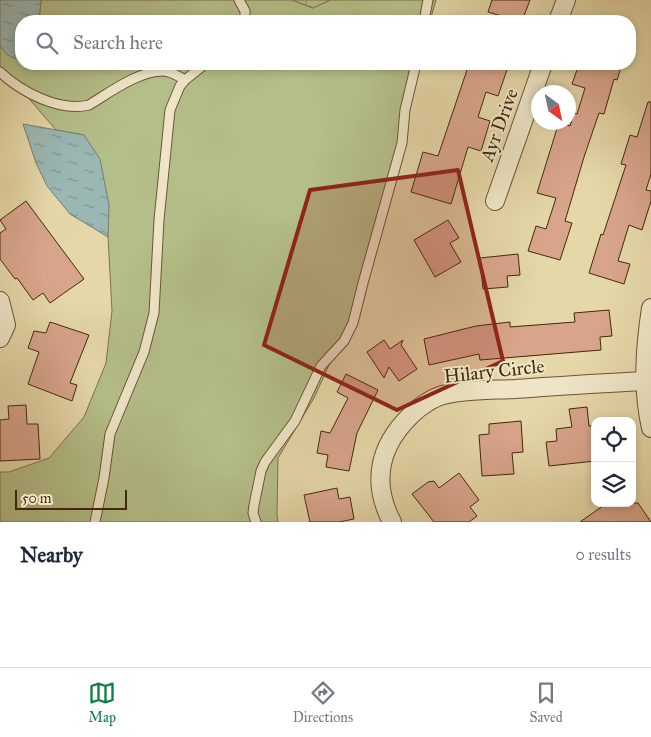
<!DOCTYPE html>
<style>
:root{--surface:#fff;--page:#f2f2f3;--text:#1f2937;--muted:#747a83;--line:#e0e1e3;--accent:#0b8043}
body{margin:0;font-family:"IM FELL Great Primer",serif;background:var(--page);color:var(--text)}
.controls{position:absolute;right:15px;bottom:15px;display:grid;overflow:hidden;border-radius:10px;box-shadow:0 2px 8px #0003}
.controls button{width:45px;height:45px;display:grid;place-items:center;padding:0;border:0;border-bottom:1px solid var(--line);background:var(--surface);color:var(--text);font:25px sans-serif}
.compass{position:absolute;left:531px;top:85px;width:45px;height:45px;border-radius:50%;background:var(--surface);box-shadow:0 2px 8px #0003;rotate:147deg}
.scale{position:absolute;left:15px;bottom:12px;width:112px;box-sizing:border-box;padding-left:5px;border:2px solid #43280e;border-top:0;font-size:14px;line-height:18px;white-space:nowrap;color:#43280e;-webkit-text-stroke:4px #eee5c6;paint-order:stroke}
.list{margin:0;padding:0;list-style:none}
h2{display:flex;justify-content:space-between;align-items:center;height:65px;margin:0;padding:0 20px;font-size:21px}
h2 small{font-size:16px;font-weight:400;color:var(--muted)}
.icon{flex:none;width:28px;height:28px;fill:none;stroke:currentColor;stroke-width:2;stroke-linecap:round;stroke-linejoin:round}
.map{position:relative;flex:none;width:651px;height:522px;overflow:hidden}
.search{position:absolute;background:var(--surface);box-shadow:0 2px 8px #0003;left:15px;right:15px;top:15px;height:55px;display:flex;align-items:center;gap:12px;box-sizing:border-box;padding:0 18px;border-radius:20px;color:var(--muted);font-size:19px}
.sheet{height:145px;background:var(--surface)}
nav{display:flex;justify-content:space-around;align-items:center;box-sizing:border-box;height:70px;border-top:1px solid var(--line);background:var(--surface);font-size:14px;color:var(--muted)}
nav a{display:grid;justify-items:center;gap:2px}
nav .on{color:var(--accent)}
.map>svg:first-child{display:block}
</style>
<div class="map">
<svg width="651" height="522" viewBox="0 0 651 522">
<defs>
<pattern id="wetland-marsh" width="20" height="14" patternUnits="userSpaceOnUse" patternTransform="scale(1.25)"><rect width="20" height="14" fill="#b4be88"/><path d="M1 5h8M5 5V1M11 12h8M15 12V8" fill="none" stroke="#949a6e"/></pattern>
<pattern id="water-ripples" width="26" height="14" patternUnits="userSpaceOnUse" patternTransform="scale(1.25)"><rect width="26" height="14" fill="#9ab7b3"/><path d="M2 4q2-2 4 0t4 0M15 11q2-2 4 0t4 0" fill="none" stroke="#7f9590"/></pattern>
</defs>
<rect width="100%" height="100%" fill="#e5d7a8"/>
<filter id="stains"><feTurbulence type="fractalNoise" baseFrequency=".004" numOctaves="4"/><feColorMatrix values="0 0 0 0 .2 0 0 0 0 .09 0 0 0 0 .02 0 0 0 .5 -.17"/></filter>
<radialGradient id="worn" r=".72"><stop offset=".6" stop-color="#630" stop-opacity="0"/><stop offset="1" stop-color="#630" stop-opacity=".3"/></radialGradient>
<g fill="#b4be88" stroke="#7c734b">
<path d="M41,0H292L313,8L330,0H436L430,21H39Z"/>
<path d="M0,44C5,52 10,60 21,58V64H419L356,306L314,398L278,458L277,515L278,522H0V472H9L49,458L84,417L106,363L112,311L108,236L84,135L56,130L0,65Z"/>
</g>
<path fill="url(#wetland-marsh)" stroke="#7c734b" d="M292,0H330L313,8Z"/>
<g fill="url(#water-ripples)" stroke="#777e71">
<path d="M0,0H41L39,21H21V58C12,60 3,53 0,44C0,36 0,10 0,0Z"/>
<path d="M23,124L84,135L100,159L109,205L108,237L70,214L47,186L36,163Z"/>
</g>
<g fill="#d8a58b" stroke="#43280e">
<path d="M492,0H530L522,21H518L488,12Z"/>
<path d="M469,64H509L498,96L486,92L478,117L490,121L481,151L468,147L451,204L411,192L423,152L438,156Z"/>
<path d="M579,64H622L617,80L614,79L604,114L599,113L584,157L565,221L572,223L560,260L528,251L536,226L546,229L556,198L537,193L559,122L570,126L574,113L577,114L585,88L572,84Z"/>
<path d="M648,102H651V174L646,190L651,191V201L642,230L629,225L618,261L630,264L624,284L589,273L601,234L603,235L626,165L621,164L630,135L637,137Z"/>
<path d="M26,201L84,279L50,303L43,293L33,300L17,278L15,279L0,259V233L6,229L0,220Z"/>
<path d="M448,220L459,238L450,243L461,262L435,277L414,240Z"/>
<path d="M518,254L520,275L507,276L508,287L483,289L480,258Z"/>
<path d="M609,310L612,336L600,337L601,350L480,360L479,354L429,365L424,339L476,326L510,322V327L575,322L574,313Z"/>
<path d="M50,322L89,335L70,383L77,385L72,401L28,384L39,352L28,348L34,331L46,333Z"/>
<path d="M384,340L390,349L403,340L401,345L417,369L399,381L389,367L384,378L367,352Z"/>
<path d="M346,374L378,390L357,433L349,471L326,467L328,455L317,453L321,431L330,433L348,398L337,392Z"/>
<path d="M26,405L27,424H38L40,459L0,461V420L9,419L8,406Z"/>
<path d="M587,407L589,426L595,425V461L549,466L546,442L557,441L556,429L572,427L569,409Z"/>
<path d="M521,421L523,452L512,453L514,474L482,476L479,435L489,434V424Z"/>
<path d="M459,473L479,500L470,507L477,516L469,522H434L412,494L428,482L434,481L439,488Z"/>
<path d="M337,488L339,499L350,497L354,519L339,522H310L304,495Z"/>
<path d="M607,503H638L651,522H580Z"/>
</g>
<g fill="none" stroke-linecap="round" stroke-linejoin="round">
<g stroke="#6c5434" stroke-width="11">
<g id="lane">
<path d="M239,0L245,11V21"/>
<path d="M424,21L428,0"/>
<path d="M0,72C21,92 59,112 89,105C109,93 138,71 163,71C171,71 178,76 185,80"/>
<path d="M95,522L104,478L110,434L144,352L154,313L159,220L170,110L180,86L185,80L205,64"/>
<path d="M256,522L253,513L254,505L261,471L265,462L295,421L321,366L344,341L353,323L363,283L402,143L405,110L416,64"/>
</g>
</g>
<g stroke="#6c5434" stroke-width="20">
<g id="street">
<path d="M558,21L566,0"/>
<path d="M495,201L543,64"/>
<path d="M0,301L6,325L0,338"/>
<path d="M651,308C645,348 642,388 651,428"/>
<path d="M392,522C371,482 379,446 411,415C419,407 432,398 443,395C466,389 492,390 515,389C559,386 602,383 645,381"/>
</g>
</g>
<use href="#lane" stroke="#eee5c6" stroke-width="9"/>
<use href="#street" stroke="#eee5c6" stroke-width="18"/>
</g>
<path fill="#8f2418" fill-opacity="0.2" stroke="#8f2418" stroke-width="4" stroke-linejoin="round" d="M458,170L503,361L397,410L264,345L310,190Z"/>
<g text-anchor="middle" dominant-baseline="central" stroke-width="4" stroke-linejoin="round" paint-order="stroke">
<g font-size="19" fill="#43280e" stroke="#eee5c6">
<text transform="translate(499 125) rotate(-70)">Ayr Drive</text>
<text transform="translate(494 371) rotate(-6)">Hilary Circle</text>
</g>
</g>
<rect width="100%" height="100%" filter="url(#stains)"/>
<rect width="100%" height="100%" fill="url(#worn)"/>
</svg>
<div class="controls">
<button><svg class="icon" aria-label="locate" viewBox="0 0 24 24"><circle cx="12" cy="12" r="6"/><path d="M12 2v4M12 18v4M2 12h4M18 12h4"/></svg></button>
<button><svg class="icon" aria-label="layers" viewBox="0 0 24 24"><path d="M12 4l9 5-9 5-9-5zM3 14l9 5 9-5"/></svg></button>
</div>
<svg class="compass" viewBox="-18 -18 36 36"><path d="M0-13l5 13h-10z" fill="#e53935"/><path d="M0 13l5-13h-10z" fill="#747a83"/></svg>
<div class="scale">50 m</div>
<div class="search"><svg class="icon" aria-label="search" viewBox="0 0 24 24"><circle cx="10" cy="10" r="6"/><path d="M15 15l6 6"/></svg>Search here</div>
</div>
<section class="sheet">
<h2>Nearby<small>0 results</small></h2>
<ul class="list">
</ul>
</section>
<nav>
<a class="on"><svg class="icon" aria-label="map" viewBox="0 0 24 24"><path d="M3 6l6-2 6 2 6-2v14l-6 2-6-2-6 2zM9 4v14M15 6v14"/></svg>Map</a>
<a><svg class="icon" aria-label="directions" viewBox="0 0 24 24"><path d="M12 3l9 9-9 9-9-9zM9 14v-3h6M13 9l2 2-2 2"/></svg>Directions</a>
<a><svg class="icon" aria-label="saved" viewBox="0 0 24 24"><path d="M7 4h10v16l-5-4-5 4z"/></svg>Saved</a>
</nav>
